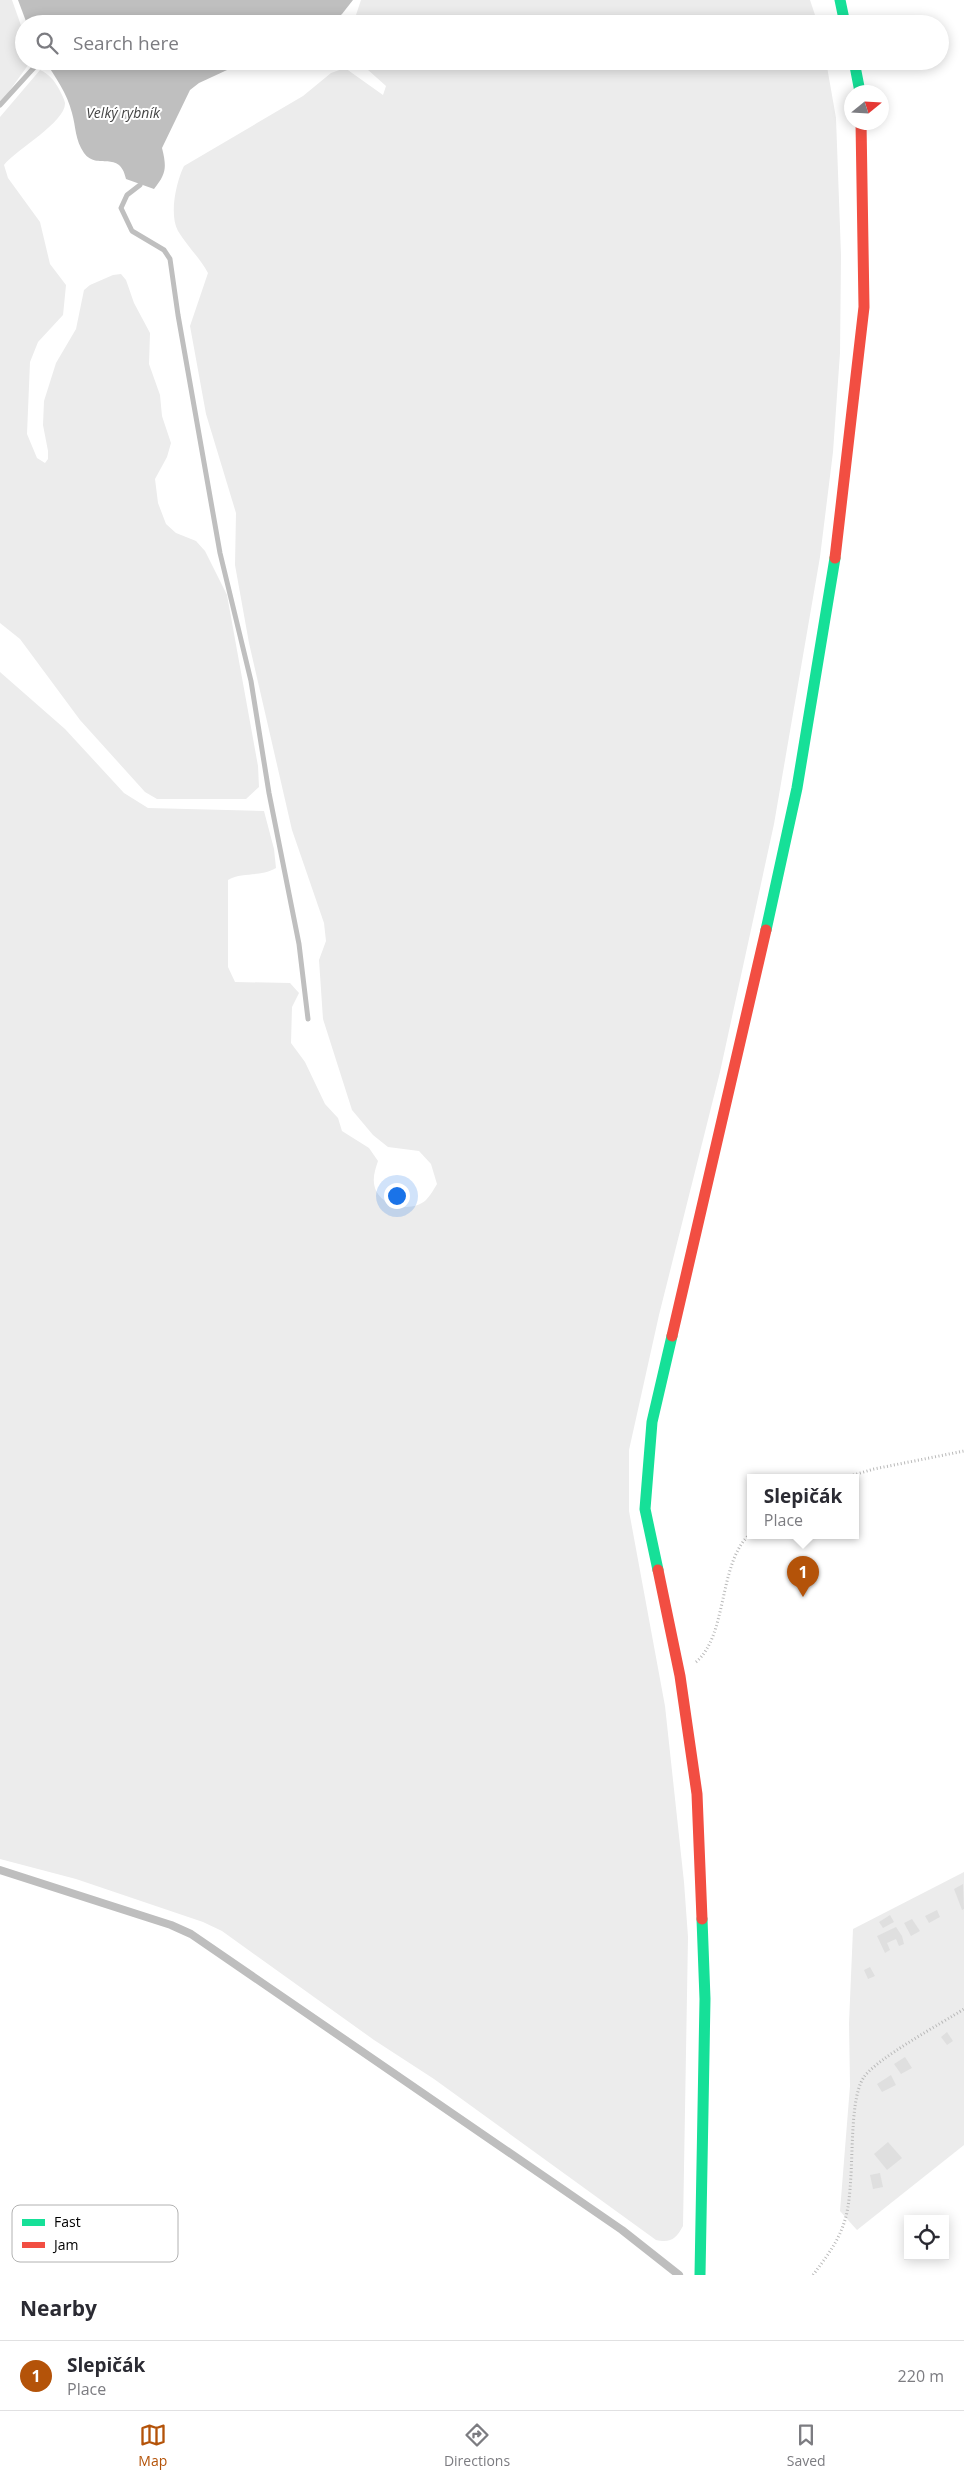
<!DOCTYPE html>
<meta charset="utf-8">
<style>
:root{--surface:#fff;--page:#f2f2f3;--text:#2b2b33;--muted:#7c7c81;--line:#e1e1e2;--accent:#b45309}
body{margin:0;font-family:"Open Sans",sans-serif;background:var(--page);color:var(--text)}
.controls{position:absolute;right:15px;bottom:15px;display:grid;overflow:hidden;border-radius:0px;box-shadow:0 2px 12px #0003}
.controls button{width:45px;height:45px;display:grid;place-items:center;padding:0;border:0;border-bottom:1px solid var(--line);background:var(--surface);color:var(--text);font:25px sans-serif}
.compass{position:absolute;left:844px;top:85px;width:45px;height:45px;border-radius:50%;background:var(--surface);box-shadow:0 2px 12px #0003;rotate:72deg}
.you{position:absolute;left:396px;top:1195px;width:18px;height:18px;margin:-12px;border:4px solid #fff;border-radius:50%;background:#1a73e8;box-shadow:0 0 0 8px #1a73e833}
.badge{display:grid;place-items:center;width:32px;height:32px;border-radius:50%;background:var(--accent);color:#fff;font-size:16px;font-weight:700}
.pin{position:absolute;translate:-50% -41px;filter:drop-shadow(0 1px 2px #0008)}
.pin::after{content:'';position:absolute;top:26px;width:18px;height:15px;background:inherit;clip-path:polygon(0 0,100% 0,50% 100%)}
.popup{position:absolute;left:747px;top:1474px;width:112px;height:65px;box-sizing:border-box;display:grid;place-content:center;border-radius:0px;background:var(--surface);filter:drop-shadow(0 1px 4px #0005);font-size:16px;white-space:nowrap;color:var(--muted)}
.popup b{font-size:19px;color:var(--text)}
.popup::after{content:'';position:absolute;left:50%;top:100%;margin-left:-10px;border:10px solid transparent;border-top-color:var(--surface)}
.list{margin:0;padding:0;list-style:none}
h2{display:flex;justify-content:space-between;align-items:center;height:65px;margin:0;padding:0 20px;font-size:21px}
h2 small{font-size:16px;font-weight:400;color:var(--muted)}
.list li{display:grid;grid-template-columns:32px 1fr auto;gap:15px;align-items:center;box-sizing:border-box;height:70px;padding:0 20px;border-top:1px solid var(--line)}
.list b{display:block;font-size:19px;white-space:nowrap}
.list p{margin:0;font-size:16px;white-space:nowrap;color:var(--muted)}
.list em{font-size:16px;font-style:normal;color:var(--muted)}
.icon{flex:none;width:28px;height:28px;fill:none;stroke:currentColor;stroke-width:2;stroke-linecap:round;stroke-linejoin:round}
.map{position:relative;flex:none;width:964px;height:2275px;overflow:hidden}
.search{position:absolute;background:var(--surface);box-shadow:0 2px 12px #0003;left:15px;right:15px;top:15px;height:55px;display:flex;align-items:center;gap:12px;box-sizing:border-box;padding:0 18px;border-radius:28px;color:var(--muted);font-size:19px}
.sheet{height:135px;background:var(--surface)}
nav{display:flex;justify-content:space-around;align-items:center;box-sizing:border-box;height:70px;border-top:1px solid var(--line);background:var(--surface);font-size:14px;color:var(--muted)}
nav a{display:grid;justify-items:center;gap:2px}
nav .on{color:var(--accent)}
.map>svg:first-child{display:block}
</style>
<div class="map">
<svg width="964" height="2275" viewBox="0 0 964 2275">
<rect width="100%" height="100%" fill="#fff"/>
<g fill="#ececec">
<path d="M0,0H12L24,34V61H31L0,104Z"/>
<path d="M361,0H810L818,24H353Z"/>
<path d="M358,61H826L836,118L841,255L840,353L833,452L820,557L774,824L720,1072L659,1315L629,1450V1511L665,1706L684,1882L688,1937L683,2226C676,2239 671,2243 656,2240L434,2079L374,2040L222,1931L203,1922L76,1879L0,1859V672L65,729L124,793L148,808L264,811L274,849L276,868C258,878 243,871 228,880V967L235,982L290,983L299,993L292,1007L291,1043L305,1062L325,1104L338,1118L342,1131L369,1148L378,1161C375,1170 372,1179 375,1188C381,1207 412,1213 426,1200C430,1196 434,1189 437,1184L431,1164L419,1151L388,1147L373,1135L352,1110L323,1019L319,960L326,941L324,923L292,830L249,643L235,565L236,513L206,414L190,326L208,273C200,258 187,246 178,231C169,215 176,182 184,166L303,96L331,73L345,68L383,95L386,86Z"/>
<path d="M40,70C49,74 54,80 59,89C61,93 64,98 65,103C66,122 17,149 4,165L8,178L40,222L50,264L66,285L63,315L38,342L30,362L27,434L37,458L45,463L48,459V451L43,425L44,401L56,363L76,329L84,290L90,285L113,275L121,274L126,280L134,303L150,333L149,364L160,395L162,416L171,443L167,457L155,479L158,503L166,524L176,533L196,541L205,551L227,595L258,766L259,787L246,799H157L145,792L80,720L20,639L0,623V117Z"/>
<path d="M964,1872V2145L857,2230L840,2211L850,2086L849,2023L853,1929Z"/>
</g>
<g fill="#bfbfbf">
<path d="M18,0H353L342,14L331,24H27Z"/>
<path d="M45,61H283L277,65L240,64L199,83L190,90L162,148C167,168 166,174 154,189L126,179C120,149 97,171 84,153C75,140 76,127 72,113C67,93 56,78 45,61Z"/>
</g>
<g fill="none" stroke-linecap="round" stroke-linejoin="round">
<g stroke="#bfbfbf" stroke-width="5">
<path d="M0,105L40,61"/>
<path d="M140,185L127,195L121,208L132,231L164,250L170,259L178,315L220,553L251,681L269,793L299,944L308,1019"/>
</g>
</g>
<g fill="#dfdfdf">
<path d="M963,1884L964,1909L962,1910L954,1889Z"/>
<path d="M937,1910L940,1917L929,1923L925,1916Z"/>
<path d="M890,1915L894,1922L883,1928L879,1922Z"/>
<path d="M912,1919L920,1931L911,1936L904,1923Z"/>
<path d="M896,1927L902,1936L904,1944L899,1946L896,1939L887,1943L890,1950L885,1953L877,1936Z"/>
<path d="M870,1967L875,1976L868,1979L864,1970Z"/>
<path d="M947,2032L953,2041L947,2045L941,2037Z"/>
<path d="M905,2057L912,2068L901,2074L894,2064Z"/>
<path d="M891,2075L896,2085L882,2092L877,2084Z"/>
<path d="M888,2142L902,2158L887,2170L874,2154Z"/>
<path d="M880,2173L883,2187L873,2189L870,2175Z"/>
</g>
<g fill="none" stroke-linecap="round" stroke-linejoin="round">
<g stroke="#b9b9b9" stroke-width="3" stroke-dasharray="1 2.5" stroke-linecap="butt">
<path d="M843,1478L874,1469L964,1451"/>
<path d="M696,1662C728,1635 718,1563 750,1534"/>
<path d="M813,2275C825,2259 838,2242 844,2223C857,2187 846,2103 864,2077C876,2059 942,2023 964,2009"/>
</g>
<path stroke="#bebebe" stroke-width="8" d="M0,1870L171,1925L191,1934L622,2230L679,2275"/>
<g stroke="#16e098" stroke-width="11">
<path d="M840,0L845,24"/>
<path d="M854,61L860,92"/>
<path d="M766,930L797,788L835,558"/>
<path d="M658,1570L645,1509L652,1422L672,1336"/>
<path d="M700,2275L705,1999L702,1919"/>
</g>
<g stroke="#f24e42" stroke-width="11">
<path d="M835,558L864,307L861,122"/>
<path d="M672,1336L766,930"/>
<path d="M658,1570L680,1676L697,1794L702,1919"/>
</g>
</g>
<g text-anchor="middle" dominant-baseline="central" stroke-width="4" stroke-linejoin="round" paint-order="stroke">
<g font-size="14" font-style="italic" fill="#444" stroke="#fff">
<text x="123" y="112">Velký rybník</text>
</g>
</g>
<rect x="12" y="2205" width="166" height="57" rx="8" fill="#fff" stroke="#b2b2b2" stroke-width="1"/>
<rect x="22" y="2219" width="23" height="7" fill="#16e098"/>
<rect x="22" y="2242" width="23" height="6" fill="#f24e42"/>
<g font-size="14" fill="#000">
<text x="54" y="2227">Fast</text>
<text x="54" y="2250">Jam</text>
</g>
</svg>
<div class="controls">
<button><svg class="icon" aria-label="locate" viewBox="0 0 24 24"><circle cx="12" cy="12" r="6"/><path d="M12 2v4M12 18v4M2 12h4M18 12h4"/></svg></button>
</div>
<svg class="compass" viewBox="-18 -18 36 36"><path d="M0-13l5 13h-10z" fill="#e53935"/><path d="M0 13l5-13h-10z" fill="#7c7c81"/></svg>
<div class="you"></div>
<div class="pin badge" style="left:803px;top:1597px">1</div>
<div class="popup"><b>Slepičák</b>Place</div>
<div class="search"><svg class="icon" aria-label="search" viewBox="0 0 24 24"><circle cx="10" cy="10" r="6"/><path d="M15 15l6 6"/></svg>Search here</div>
</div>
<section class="sheet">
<h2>Nearby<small></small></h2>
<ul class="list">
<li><span class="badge">1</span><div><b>Slepičák</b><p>Place</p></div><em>220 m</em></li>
</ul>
</section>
<nav>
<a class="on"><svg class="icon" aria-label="map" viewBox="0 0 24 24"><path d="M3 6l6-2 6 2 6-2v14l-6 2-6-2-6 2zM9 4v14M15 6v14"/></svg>Map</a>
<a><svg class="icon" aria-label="directions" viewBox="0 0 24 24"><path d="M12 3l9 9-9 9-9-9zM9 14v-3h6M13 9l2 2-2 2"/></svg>Directions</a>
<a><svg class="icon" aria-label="saved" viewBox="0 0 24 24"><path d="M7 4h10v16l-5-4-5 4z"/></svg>Saved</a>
</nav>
